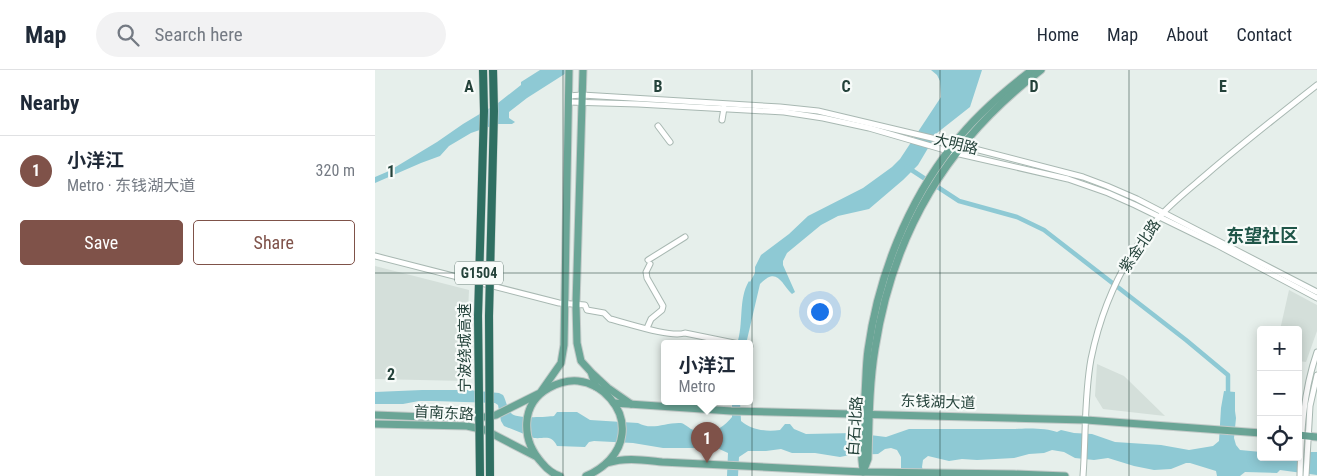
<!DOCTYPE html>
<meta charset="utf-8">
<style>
:root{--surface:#fff;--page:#f2f2f3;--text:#1f2937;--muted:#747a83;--line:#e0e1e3;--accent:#7f5249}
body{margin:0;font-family:"Roboto Condensed","Noto Sans SC",sans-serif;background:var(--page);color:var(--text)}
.controls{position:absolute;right:15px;bottom:15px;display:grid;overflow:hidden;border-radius:5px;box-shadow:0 2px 12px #0003}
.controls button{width:45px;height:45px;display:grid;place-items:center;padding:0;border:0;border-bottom:1px solid var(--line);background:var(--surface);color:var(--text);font:25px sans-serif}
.you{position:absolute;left:444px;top:241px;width:18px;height:18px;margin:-12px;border:4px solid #fff;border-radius:50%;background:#1a73e8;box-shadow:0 0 0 8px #1a73e833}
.badge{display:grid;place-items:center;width:32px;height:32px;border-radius:50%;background:var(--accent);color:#fff;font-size:16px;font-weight:700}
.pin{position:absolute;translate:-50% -41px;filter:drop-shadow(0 1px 2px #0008)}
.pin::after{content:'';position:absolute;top:26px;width:18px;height:15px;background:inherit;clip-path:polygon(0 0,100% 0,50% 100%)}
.popup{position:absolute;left:286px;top:270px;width:92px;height:65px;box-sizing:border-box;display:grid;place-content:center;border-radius:5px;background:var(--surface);filter:drop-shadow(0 1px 4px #0005);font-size:16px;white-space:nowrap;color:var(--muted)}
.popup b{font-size:19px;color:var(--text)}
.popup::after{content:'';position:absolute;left:50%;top:100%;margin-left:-10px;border:10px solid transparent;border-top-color:var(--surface)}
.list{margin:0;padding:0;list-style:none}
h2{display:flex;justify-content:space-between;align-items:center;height:65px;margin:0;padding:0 20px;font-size:21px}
h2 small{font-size:16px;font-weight:400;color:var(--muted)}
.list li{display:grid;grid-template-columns:32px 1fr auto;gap:15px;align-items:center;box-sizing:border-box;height:70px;padding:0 20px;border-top:1px solid var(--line)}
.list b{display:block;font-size:19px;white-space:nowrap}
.list p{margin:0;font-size:16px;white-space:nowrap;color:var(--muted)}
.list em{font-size:16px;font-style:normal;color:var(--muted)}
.actions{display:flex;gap:10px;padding:15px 20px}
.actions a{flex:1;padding:11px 0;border:1px solid var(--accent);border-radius:5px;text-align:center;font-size:18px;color:var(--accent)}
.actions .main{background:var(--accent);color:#fff}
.icon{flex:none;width:28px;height:28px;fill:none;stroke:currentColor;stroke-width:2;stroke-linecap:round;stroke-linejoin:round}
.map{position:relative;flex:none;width:942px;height:406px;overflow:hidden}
header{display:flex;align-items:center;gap:30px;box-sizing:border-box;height:70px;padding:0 25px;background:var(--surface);border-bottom:1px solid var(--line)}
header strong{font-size:24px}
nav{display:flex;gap:28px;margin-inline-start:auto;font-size:18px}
.search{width:350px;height:45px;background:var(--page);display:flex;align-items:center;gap:12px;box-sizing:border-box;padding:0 18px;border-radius:28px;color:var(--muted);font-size:19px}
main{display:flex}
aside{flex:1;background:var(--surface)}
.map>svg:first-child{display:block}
</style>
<header>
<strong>Map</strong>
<div class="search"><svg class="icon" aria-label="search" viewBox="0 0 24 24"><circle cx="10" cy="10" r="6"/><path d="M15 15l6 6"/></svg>Search here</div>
<nav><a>Home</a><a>Map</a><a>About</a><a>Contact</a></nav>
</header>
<main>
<aside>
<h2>Nearby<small></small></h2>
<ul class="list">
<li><span class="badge">1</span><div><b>小洋江</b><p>Metro · 东钱湖大道</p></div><em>320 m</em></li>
</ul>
<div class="actions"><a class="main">Save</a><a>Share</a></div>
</aside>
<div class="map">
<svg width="942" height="406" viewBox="0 0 942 406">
<rect width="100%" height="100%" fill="#e6efeb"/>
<g fill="#d4dfda">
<path d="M0,196L94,220L90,311L0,309Z"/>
<path d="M914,220L942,235V261L931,292L923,291V260H905Z"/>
<path d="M722,294L749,306L790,346L728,339L720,326Z"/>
</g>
<g fill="#8ec9d4">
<path d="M165,0H196L152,28L134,42V48L140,52L137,54H122L96,63L74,76L65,86L46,93L0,113V107L14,101L62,72L88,54L123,33L146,15V12Z"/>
<path d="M556,0H607L595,37L562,63L543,95L528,110L494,139L463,146L446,155L412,183L408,191V195L420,222L417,224C406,213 402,196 385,214L371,274H362C369,254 363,229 374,211L375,212L380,203V197L386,185L414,164L433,146L488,118L517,97L525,89L566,27L565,11L562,5Z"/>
<path d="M47,320H93L124,323L128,325C131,330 132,338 136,343C139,349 172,347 179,346L182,342H202L215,350L263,353C277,361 291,352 306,353C311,354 314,359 319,360C335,366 347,359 357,347V332H365L366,351C377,360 391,362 405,360L410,354H415L419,359L431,364L479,363L511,367L534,359H641C651,358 673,358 682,362L686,360L699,363L717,364L740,372L786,375L814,380L838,376L844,371L846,338L849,321L860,322V341L861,348L859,368L861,375L865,380L886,382V387H923V382H942V405L905,400L902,403L870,402L865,406H842L841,401L815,393H811L796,399L779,400L759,396L733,388L719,390L700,388L689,382L677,380L669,383L654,384L639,388L602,390L587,389L574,391L553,386L548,390L547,397L550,406H526V387L522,380L516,378L510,379L503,384L475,385L465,387L440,383H417L406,379L391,381H373L364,387L363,406H352L353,383L342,378H288L258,373L219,371L214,372L210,377L182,376C176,364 170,369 159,368L129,356L126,351L123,335L120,333L58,331H44L28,334H0V322Z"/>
</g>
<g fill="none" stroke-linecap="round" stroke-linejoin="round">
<path stroke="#8ec9d4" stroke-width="4.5" d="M532,97L584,131L642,147L669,160L811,270L853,305V326"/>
<g stroke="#a8b8b2" stroke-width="7">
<g id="minor">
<path d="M193,26L207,25L405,37L443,41L561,69L708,107L732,116L762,129L942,222"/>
<path d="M193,32L263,34L409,42L448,48L494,58L580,83L693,109L733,123L760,135L842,175L942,228"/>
<path d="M347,50L349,38"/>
<path d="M283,56L295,72"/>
<path d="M0,186L184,233L210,235L212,240L229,243L235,249C252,253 295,268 310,263L364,274"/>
<path d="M273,190L310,167"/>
<path d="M272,258L276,249L287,240L288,236L272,208L271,202L275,194"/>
<path d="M374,276H375"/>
<path d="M708,406C711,367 709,327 716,289C727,235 751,184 787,144C801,129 818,116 833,103C868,73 905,44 942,15"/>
<path d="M925,406C926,364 928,322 942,282"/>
<path d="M931,406L935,336L942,305"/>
</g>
</g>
<g stroke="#c2cac8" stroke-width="9">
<g id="major">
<path d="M208,0L201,235L202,273L206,291L216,302L221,317"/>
<path d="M218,304L233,318L256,334"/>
<path d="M239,333L356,341L711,350L886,363"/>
<path d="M0,345L52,347H110L121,345L165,323L186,293L189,275L194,0"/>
<path d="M0,354L92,356L110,360L160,386"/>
<path d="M923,365L942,367"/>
<path d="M232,393C251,387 268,390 287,392L488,402L639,404L690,406"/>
<path d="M488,400C484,375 489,350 490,325C491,310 491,294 493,280C503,207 532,133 578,75C600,46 628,22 657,0"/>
<path d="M488,402L493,389C494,353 494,315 500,279C518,162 572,72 666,0"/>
<path d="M185,406C178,404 171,398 167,393C146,370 145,334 174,318C183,313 192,310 203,311C228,314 250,338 247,364C245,384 228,399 211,406"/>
</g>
</g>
<use href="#minor" stroke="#fff" stroke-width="5"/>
<use href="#major" stroke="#6aa596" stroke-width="7"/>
<g stroke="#c2cac8" stroke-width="9" stroke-linecap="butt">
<g id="highway-bridge">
<path d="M105,406L103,246L109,41L108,0"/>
<path d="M115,406L114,246L119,41L118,0"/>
</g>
</g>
<use href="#highway-bridge" stroke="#2f6f62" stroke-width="8"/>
</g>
<path fill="none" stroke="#24423a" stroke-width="1" stroke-opacity="0.55" d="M188,0V406M377,0V406M565,0V406M754,0V406M0,203H942"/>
<g text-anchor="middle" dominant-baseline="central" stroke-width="4.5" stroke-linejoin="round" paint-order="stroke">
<rect fill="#f7fbf9" stroke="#637a73" stroke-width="1" x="80" y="191.5" width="48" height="23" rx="4"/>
<g font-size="14" font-weight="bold" fill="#24423a">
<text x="104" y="203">G1504</text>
</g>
<g font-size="15" fill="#24423a" stroke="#f7fbf9">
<text transform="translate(581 74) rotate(14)">大明路</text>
<text transform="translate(765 176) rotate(-56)">紫金北路</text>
<text transform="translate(90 278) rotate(-90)">宁波绕城高速</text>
<text transform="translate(563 332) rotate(2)">东钱湖大道</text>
<text transform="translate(69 343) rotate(3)">首南东路</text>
<text transform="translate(480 356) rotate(-86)">白石北路</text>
</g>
<g font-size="18" font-weight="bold" fill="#1f5548" stroke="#f7fbf9">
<text x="887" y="165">东望社区</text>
</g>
</g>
<g font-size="16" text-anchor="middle" font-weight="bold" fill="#24423a" stroke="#f7fbf9" stroke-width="4.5" stroke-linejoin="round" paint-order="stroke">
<text x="94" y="22">A</text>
<text x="283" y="22">B</text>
<text x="471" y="22">C</text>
<text x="659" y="22">D</text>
<text x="848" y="22">E</text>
<text x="16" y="107">1</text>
<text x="16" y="310">2</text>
</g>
</svg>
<div class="controls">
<button>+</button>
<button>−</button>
<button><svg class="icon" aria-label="locate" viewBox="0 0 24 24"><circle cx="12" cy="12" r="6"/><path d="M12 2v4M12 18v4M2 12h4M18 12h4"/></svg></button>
</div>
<div class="you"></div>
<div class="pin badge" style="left:332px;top:393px">1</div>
<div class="popup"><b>小洋江</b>Metro</div>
</div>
</main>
